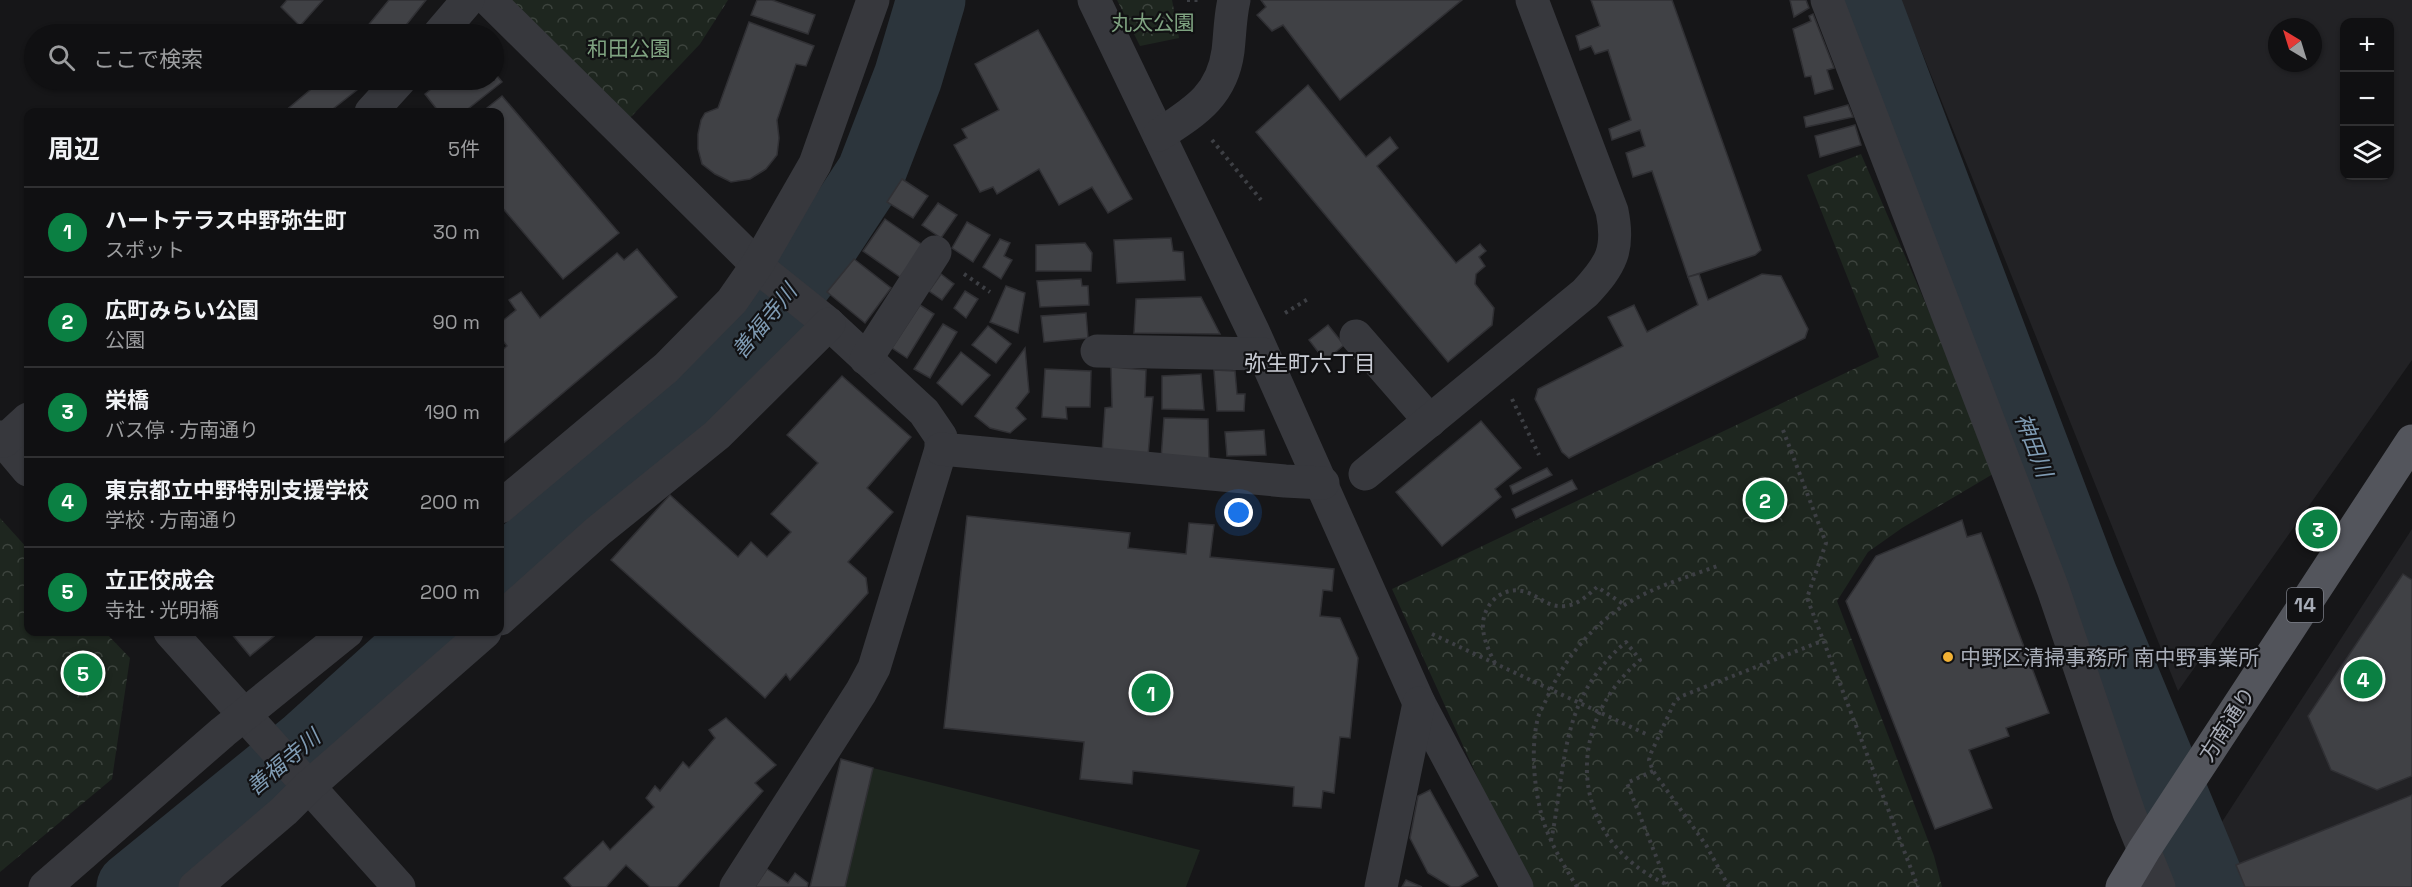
<!DOCTYPE html>
<html lang="ja">
<meta charset="utf-8">
<style>
:root{--surface:#101012;--page:#1e1e20;--text:#f1f3f6;--muted:#9c9d9f;--line:#303032;--accent:#0b8043}
body{margin:0;font-family:"Space Grotesk","Noto Sans JP",sans-serif;background:var(--page);color:var(--text)}
.controls{position:absolute;right:18px;top:18px;display:grid;overflow:hidden;border-radius:12px;box-shadow:0 2px 4px #0004}
.controls button{width:54px;height:54px;display:grid;place-items:center;padding:0;border:0;border-bottom:2px solid var(--line);background:var(--surface);color:var(--text);font:30px sans-serif}
.compass{position:absolute;left:2268px;top:18px;width:54px;height:54px;border-radius:50%;background:var(--surface);box-shadow:0 2px 4px #0004;rotate:322deg}
.you{position:absolute;left:1239px;top:513px;width:21px;height:21px;margin:-15px;border:4px solid #fff;border-radius:50%;background:#1a73e8;box-shadow:0 0 0 9px #1a73e833}
.badge{display:grid;place-items:center;width:39px;height:39px;border-radius:50%;background:var(--accent);color:#fff;font-size:20px;font-weight:700}
.pin{position:absolute;translate:-50% -50%;border:3px solid #fff;box-shadow:0 2px 6px #0006}
.list{margin:0;padding:0;list-style:none}
h2{display:flex;justify-content:space-between;align-items:center;height:78px;margin:0;padding:0 24px;font-size:26px}
h2 small{font-size:20px;font-weight:400;color:var(--muted)}
.list li{display:grid;grid-template-columns:39px 1fr auto;gap:18px;align-items:center;box-sizing:border-box;height:90px;padding:0 24px;border-top:2px solid var(--line)}
.list b{display:block;font-size:22px;white-space:nowrap}
.list p{margin:0;font-size:20px;white-space:nowrap;color:var(--muted)}
.list em{font-size:20px;font-style:normal;color:var(--muted)}
.icon{flex:none;width:33px;height:33px;fill:none;stroke:currentColor;stroke-width:2;stroke-linecap:round;stroke-linejoin:round}
.map{position:relative;flex:none;width:2412px;height:887px;overflow:hidden}
.search{position:absolute;background:var(--surface);box-shadow:0 2px 4px #0004;left:24px;top:24px;width:480px;height:66px;display:flex;align-items:center;gap:15px;box-sizing:border-box;padding:0 21px;border-radius:33px;color:var(--muted);font-size:22px}
.panel{position:absolute;background:var(--surface);box-shadow:0 2px 4px #0004;left:24px;top:108px;width:480px;height:528px;border-radius:12px}
.map>svg:first-child{display:block}
</style>
<div class="map">
<svg width="2412" height="887" viewBox="0 0 2412 887">
<defs>
<pattern id="park-crowns" width="20" height="18" patternUnits="userSpaceOnUse" patternTransform="scale(1.5)"><rect width="20" height="18" fill="#1e261f"/><path d="M2 6a3 3 0 1 1 6 0M12 15a3 3 0 1 1 6 0" fill="none" stroke="#3c433d"/></pattern>
</defs>
<rect width="100%" height="100%" fill="#161618"/>
<g fill="#222225" fill-rule="evenodd">
<path d="M1901,0H2412V360L2178,691ZM2390,22V176H2344V22ZM2277,27H2313V63H2277Z"/>
<path d="M2412,529V887H2240L2218,828Z"/>
</g>
<path fill="#1e261f" d="M873,768L1200,850L1186,887H845Z"/>
<g fill="url(#park-crowns)">
<path d="M510,0H728L700,44L629,119Z"/>
<path d="M1117,0H1172L1179,38L1140,46Z"/>
<path d="M1861,154L1998,471L1902,528L1868,552L1837,601L1934,856L1942,887H1530L1504,836L1392,589L1879,357L1807,175Z"/>
<path d="M0,518L28,549V632H105L130,658L112,779L0,872Z"/>
</g>
<g fill="none" stroke-linecap="round" stroke-linejoin="round">
<g stroke="#2c353c" stroke-width="69">
<path d="M1865,0L2083,576L2212,887"/>
<path d="M500,573L567,516L701,395L767,322L814,260L871,173L908,77L931,0"/>
<path d="M131,887L305,745L430,632"/>
</g>
</g>
<g fill="#404145" stroke="#303034" stroke-width="1.5">
<path d="M287,0H323L300,26L281,7Z"/>
<path d="M389,0H426L399,34H361Z"/>
<path d="M757,0H772L815,15L808,34L751,15Z"/>
<path d="M1261,0H1462L1340,100L1283,25L1272,31L1257,15L1266,7Z"/>
<path d="M1591,0H1672L1761,250L1755,255L1688,277L1652,171L1633,177L1626,153L1645,146L1640,130L1612,140L1609,129L1631,120L1608,50L1595,54L1591,46L1580,50L1576,36L1600,26Z"/>
<path d="M1790,0H1806L1809,8L1794,17Z"/>
<path d="M1813,14L1834,68L1827,70L1833,89L1815,94L1811,76L1805,77L1793,29L1811,21L1809,16Z"/>
<path d="M749,22L814,46L806,66L796,64L777,120L779,138L777,155L766,169L750,179L731,182L715,174L702,164L698,149V134L701,120L705,113L718,108Z"/>
<path d="M1038,30L1132,199L1108,213L1092,187L1059,205L1039,169L997,194L993,187L980,192L954,145L967,138L962,129L999,110L975,64Z"/>
<path d="M494,72L502,82L464,112H439L425,94L442,80H494Z"/>
<path d="M322,80H348L357,90L329,112H284Z"/>
<path d="M1308,85L1366,157L1390,137L1398,148L1377,166L1456,263L1480,244L1486,251L1479,257L1485,266L1476,274L1475,284L1494,308L1492,325L1448,362L1256,132Z"/>
<path d="M502,96L619,233L563,279L500,205V112H482Z"/>
<path d="M1848,105L1853,117L1806,127L1804,117Z"/>
<path d="M1855,125L1861,145L1820,157L1815,136Z"/>
<path d="M902,179L928,196L913,218L887,202Z"/>
<path d="M938,203L957,215L941,238L922,225Z"/>
<path d="M885,219L924,246L900,277L863,251Z"/>
<path d="M967,222L990,235L973,262L952,248Z"/>
<path d="M1171,238L1173,251L1183,252L1185,280L1117,283L1114,240Z"/>
<path d="M1000,239L1010,243L1004,256L1012,260L1001,279L983,267Z"/>
<path d="M1085,243L1092,253L1091,271H1036V245Z"/>
<path d="M637,249L677,297L500,446V352L507,346L500,337V323L516,310L509,300L521,292L540,318L617,253L624,260Z"/>
<path d="M854,259L891,288L865,323L827,292Z"/>
<path d="M941,274L954,284L942,300L929,291Z"/>
<path d="M1699,274L1708,300L1762,274L1781,276L1808,329L1805,338L1569,458L1562,452L1535,399L1538,389L1623,346L1608,317L1634,305L1647,332L1698,305L1688,277Z"/>
<path d="M1081,279L1082,286H1088L1089,305L1040,307L1037,281Z"/>
<path d="M1006,286L1025,293L1018,333L990,322Z"/>
<path d="M965,291L978,299L966,318L954,308Z"/>
<path d="M1201,297L1220,334L1134,333L1136,299Z"/>
<path d="M920,305L934,314L907,358L892,348Z"/>
<path d="M1086,313L1088,338L1044,342L1041,316Z"/>
<path d="M943,324L957,332L930,378L914,369Z"/>
<path d="M1328,325L1344,345L1325,361L1309,340Z"/>
<path d="M988,326L1011,344L996,363L972,345Z"/>
<path d="M1025,348L1029,392L1016,408L1026,419L1010,433L990,428L975,416Z"/>
<path d="M961,352L990,375L962,405L937,383Z"/>
<path d="M1111,367L1146,370L1145,397H1153L1148,456L1102,453L1105,408L1112,407Z"/>
<path d="M1045,369L1091,371L1090,407H1066L1067,419L1042,417Z"/>
<path d="M1214,370L1235,371L1237,394H1245L1244,411H1217Z"/>
<path d="M1201,374L1204,410L1162,409V376Z"/>
<path d="M842,376L911,437L867,488L893,512L848,562L866,578L868,593L790,680L786,674L765,698L611,560L670,495L738,557L751,542L767,557L791,532L771,514L818,463L787,435Z"/>
<path d="M1164,418L1208,419L1209,460L1161,459Z"/>
<path d="M1481,421L1521,468L1495,489L1501,497L1442,546L1396,492Z"/>
<path d="M1264,430L1266,455L1227,456L1225,432Z"/>
<path d="M1547,468L1552,475L1513,494L1510,486Z"/>
<path d="M1572,480L1577,489L1516,518L1512,509Z"/>
<path d="M967,516L1130,533L1128,548L1186,554L1189,523L1214,525L1210,557L1334,569L1332,591L1323,590L1320,616L1340,618L1358,658L1350,738L1340,737L1334,793L1323,791L1321,808L1293,806L1294,787L1133,771L1132,784L1080,779L1084,742L944,728Z"/>
<path d="M1962,520L1967,537L1981,533L2049,713L2006,728L2009,736L1969,750L1992,808L1935,829L1846,601L1876,556Z"/>
<path d="M2403,574L2412,580V776L2377,790L2331,770L2308,716Z"/>
<path d="M230,632H279L250,656Z"/>
<path d="M726,718L776,765L755,783L763,791L677,887H650L626,865L606,887H572L564,878L603,841L610,850L654,807L646,798L655,786L660,791L683,762L689,768L715,738L709,730Z"/>
<path d="M841,759L873,768L845,887H810Z"/>
<path d="M1430,790L1478,876L1459,887H1451L1428,873L1410,838L1418,796Z"/>
<path d="M2412,795V887H2245L2236,865Z"/>
<path d="M767,869L788,883L795,873L808,883L807,887H755Z"/>
<path d="M1406,880L1422,887H1402Z"/>
</g>
<g fill="none" stroke-linecap="round" stroke-linejoin="round">
<g stroke="#3d3f44" stroke-width="4" stroke-dasharray="3 4.5" stroke-linecap="butt">
<path d="M1187,0H1199"/>
<path d="M1212,140L1261,200"/>
<path d="M964,274L990,292"/>
<path d="M1285,313L1308,299"/>
<path d="M1512,399L1539,455"/>
<path d="M1783,430L1826,543L1807,598L1918,887"/>
<path d="M1432,634L1646,734"/>
<path d="M1495,663C1489,652 1482,636 1483,623C1485,601 1505,585 1526,592C1541,597 1548,608 1565,606C1578,605 1588,595 1597,587L1625,605"/>
<path d="M1653,771L1627,783L1667,884"/>
<path d="M1551,841C1567,762 1559,699 1626,642L1640,660C1561,728 1570,841 1668,885"/>
<path d="M1577,887C1563,864 1548,840 1541,813C1534,785 1531,750 1537,722C1538,714 1543,707 1546,700C1563,661 1588,630 1623,606C1652,587 1688,577 1720,565"/>
<path d="M1729,887L1706,845L1653,771L1649,760L1651,753L1675,701L1682,696L1822,641"/>
</g>
<g stroke="#37383d" stroke-width="33">
<path d="M489,0L764,272L829,324L924,412L941,437V449L874,668L861,692L736,887"/>
<path d="M1094,0L1254,333L1419,703L1517,887"/>
<path d="M1827,0L2053,589L2129,813L2159,887"/>
<path d="M439,34L468,0"/>
<path d="M371,112L400,80"/>
<path d="M1159,135C1194,112 1222,96 1228,51C1230,34 1230,17 1234,0"/>
<path d="M1356,336L1430,421"/>
<path d="M1097,351L1263,354"/>
<path d="M866,359L935,252"/>
<path d="M0,437L28,470"/>
<path d="M4,441L28,419"/>
<path d="M941,449L1285,481L1323,483"/>
<path d="M1365,474L1585,293C1611,265 1620,250 1612,211L1532,0"/>
<path d="M500,507L666,368L732,301L757,265L815,164L873,0"/>
<path d="M500,619L597,532L717,435L829,324"/>
<path d="M170,632L399,887"/>
<path d="M45,887L223,732L347,632"/>
<path d="M195,887L284,811L308,787L485,632"/>
<path d="M1381,887L1419,703"/>
</g>
<path stroke="#53555c" stroke-width="33" d="M2122,887L2144,850L2412,441"/>
</g>
<circle fill="#f2b134" stroke="#111113" stroke-width="2" cx="1948" cy="657" r="6"/>
<g text-anchor="middle" dominant-baseline="central" stroke-width="4.5" stroke-linejoin="round" paint-order="stroke">
<rect fill="#111113" stroke="#7b7e86" stroke-width="1.5" x="2287" y="588" width="36" height="34" rx="4.5"/>
<g font-size="20" font-weight="bold" fill="#a8adb8">
<text x="2305" y="605">14</text>
</g>
<g font-size="21" fill="#7fa381" stroke="#111113">
<text x="1153" y="22">丸太公園</text>
<text x="629" y="48">和田公園</text>
</g>
<g font-size="21" fill="#a8adb8" stroke="#111113" text-anchor="start">
<text x="1960" y="657">中野区清掃事務所 南中野事業所</text>
</g>
<g font-size="21" fill="#a8adb8" stroke="#111113">
<text transform="translate(2227 724) rotate(-57)">方南通り</text>
</g>
<g font-size="22" font-style="italic" fill="#7f9bb3" stroke="#111113">
<text transform="translate(764 321) rotate(-51)">善福寺川</text>
<text transform="translate(2034 445) rotate(69)">神田川</text>
<text transform="translate(283 762) rotate(-40)">善福寺川</text>
</g>
<g font-size="22" fill="#c9ccd4" stroke="#111113">
<text x="1310" y="363">弥生町六丁目</text>
</g>
</g>
</svg>
<div class="controls">
<button>+</button>
<button>−</button>
<button><svg class="icon" aria-label="layers" viewBox="0 0 24 24"><path d="M12 4l9 5-9 5-9-5zM3 14l9 5 9-5"/></svg></button>
</div>
<svg class="compass" viewBox="-18 -18 36 36"><path d="M0-13l5 13h-10z" fill="#e53935"/><path d="M0 13l5-13h-10z" fill="#9c9d9f"/></svg>
<div class="you"></div>
<div class="pin badge" style="left:1151px;top:693px">1</div>
<div class="pin badge" style="left:1765px;top:500px">2</div>
<div class="pin badge" style="left:2318px;top:529px">3</div>
<div class="pin badge" style="left:2363px;top:679px">4</div>
<div class="pin badge" style="left:83px;top:673px">5</div>
<div class="search"><svg class="icon" aria-label="search" viewBox="0 0 24 24"><circle cx="10" cy="10" r="6"/><path d="M15 15l6 6"/></svg>ここで検索</div>
<section class="panel">
<h2>周辺<small>5件</small></h2>
<ul class="list">
<li><span class="badge">1</span><div><b>ハートテラス中野弥生町</b><p>スポット</p></div><em>30 m</em></li>
<li><span class="badge">2</span><div><b>広町みらい公園</b><p>公園</p></div><em>90 m</em></li>
<li><span class="badge">3</span><div><b>栄橋</b><p>バス停 · 方南通り</p></div><em>190 m</em></li>
<li><span class="badge">4</span><div><b>東京都立中野特別支援学校</b><p>学校 · 方南通り</p></div><em>200 m</em></li>
<li><span class="badge">5</span><div><b>立正佼成会</b><p>寺社 · 光明橋</p></div><em>200 m</em></li>
</ul>
</section>
</div>
